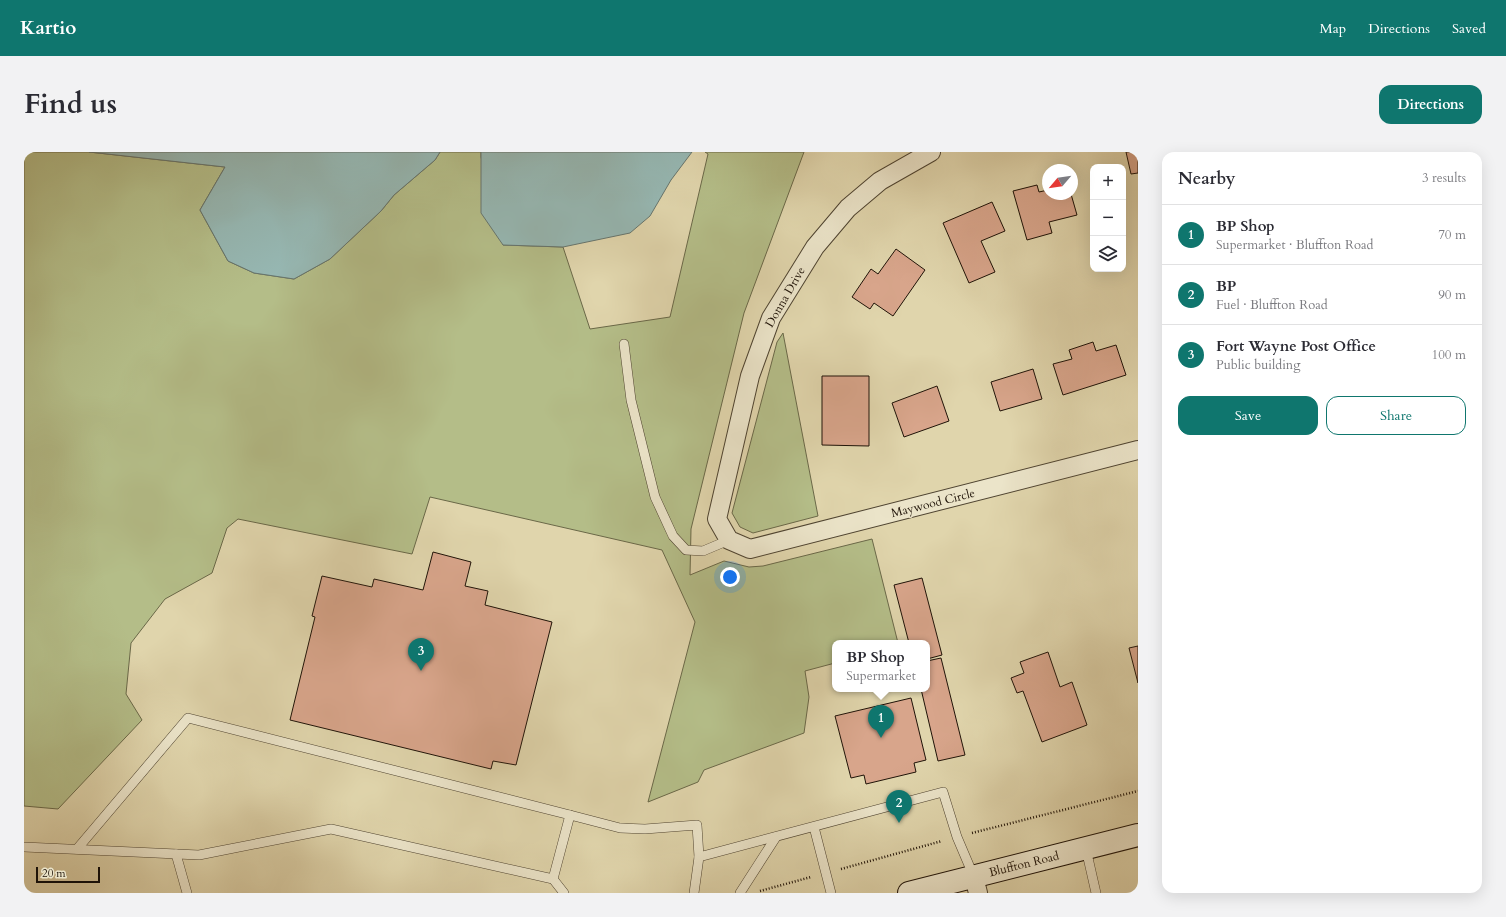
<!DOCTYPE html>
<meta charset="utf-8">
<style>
:root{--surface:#fff;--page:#f2f2f3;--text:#2b2b33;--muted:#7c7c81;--line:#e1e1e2;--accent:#0f766e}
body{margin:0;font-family:Cardo,serif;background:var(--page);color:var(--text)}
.controls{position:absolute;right:12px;top:12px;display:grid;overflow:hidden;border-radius:8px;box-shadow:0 4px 16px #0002}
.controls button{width:36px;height:36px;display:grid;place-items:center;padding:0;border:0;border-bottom:1px solid var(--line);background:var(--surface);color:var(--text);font:20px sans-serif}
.compass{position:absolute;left:1018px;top:12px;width:36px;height:36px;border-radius:50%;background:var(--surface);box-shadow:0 4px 16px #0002;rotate:241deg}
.scale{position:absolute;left:12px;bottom:10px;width:64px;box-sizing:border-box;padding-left:4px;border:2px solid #1f1308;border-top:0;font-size:11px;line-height:14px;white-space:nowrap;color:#1f1308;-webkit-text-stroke:3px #ebe4c9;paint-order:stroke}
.you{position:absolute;left:706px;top:425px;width:14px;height:14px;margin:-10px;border:3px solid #fff;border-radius:50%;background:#1a73e8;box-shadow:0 0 0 6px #1a73e833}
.badge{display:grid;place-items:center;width:26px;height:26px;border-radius:50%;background:var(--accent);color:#fff;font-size:13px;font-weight:700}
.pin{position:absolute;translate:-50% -33px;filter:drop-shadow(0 1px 2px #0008)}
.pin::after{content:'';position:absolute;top:21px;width:14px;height:12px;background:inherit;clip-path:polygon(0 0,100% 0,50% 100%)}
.popup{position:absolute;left:808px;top:488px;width:98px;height:52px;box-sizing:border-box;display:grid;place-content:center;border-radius:8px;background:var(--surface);filter:drop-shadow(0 1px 3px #0005);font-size:13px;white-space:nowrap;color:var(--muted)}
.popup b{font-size:15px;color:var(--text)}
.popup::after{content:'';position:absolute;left:50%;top:100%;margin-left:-8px;border:8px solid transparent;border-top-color:var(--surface)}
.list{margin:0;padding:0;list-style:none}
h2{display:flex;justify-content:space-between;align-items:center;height:52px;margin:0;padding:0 16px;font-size:17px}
h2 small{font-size:13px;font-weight:400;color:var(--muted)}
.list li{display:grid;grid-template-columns:26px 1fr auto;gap:12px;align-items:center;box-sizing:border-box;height:60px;padding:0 16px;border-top:1px solid var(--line)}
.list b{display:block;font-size:15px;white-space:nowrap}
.list p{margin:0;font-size:13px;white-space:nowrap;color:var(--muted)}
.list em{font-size:13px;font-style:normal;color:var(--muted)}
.actions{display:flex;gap:8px;padding:12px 16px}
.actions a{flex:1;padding:9px 0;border:1px solid var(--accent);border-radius:12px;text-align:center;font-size:14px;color:var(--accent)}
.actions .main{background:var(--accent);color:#fff}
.icon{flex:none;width:22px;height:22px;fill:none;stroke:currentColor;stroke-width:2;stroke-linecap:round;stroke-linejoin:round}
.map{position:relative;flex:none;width:1114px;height:741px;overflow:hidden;border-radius:12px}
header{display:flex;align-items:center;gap:24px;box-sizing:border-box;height:56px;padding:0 20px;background:var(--accent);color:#fff}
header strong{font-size:19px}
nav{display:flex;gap:22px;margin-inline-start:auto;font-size:14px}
.intro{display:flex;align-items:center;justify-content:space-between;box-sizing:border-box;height:96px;padding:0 24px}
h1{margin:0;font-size:28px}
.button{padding:10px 18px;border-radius:12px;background:var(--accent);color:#fff;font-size:14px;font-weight:700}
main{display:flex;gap:24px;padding:0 24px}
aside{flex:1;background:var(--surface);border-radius:12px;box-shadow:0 4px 16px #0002}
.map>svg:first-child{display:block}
</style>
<header>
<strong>Kartio</strong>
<nav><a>Map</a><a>Directions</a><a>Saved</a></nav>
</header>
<div class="intro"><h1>Find us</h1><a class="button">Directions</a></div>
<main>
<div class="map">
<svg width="1114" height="741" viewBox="0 0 1114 741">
<rect width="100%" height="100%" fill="#e0d5ac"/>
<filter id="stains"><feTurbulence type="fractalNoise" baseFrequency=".005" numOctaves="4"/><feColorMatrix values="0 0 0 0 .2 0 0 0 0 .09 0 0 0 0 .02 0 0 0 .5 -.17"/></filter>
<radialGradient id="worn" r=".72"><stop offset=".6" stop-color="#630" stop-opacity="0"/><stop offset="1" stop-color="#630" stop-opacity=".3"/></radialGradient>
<g fill="#b4bd88" stroke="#6a6848">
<path d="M0,0H65L201,15L176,58L204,109L230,121L270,127L306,107L357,59L370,43L411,8L416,0H457V5L479,93L539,95L566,177L646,165L684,2L681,0H780L720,161L667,377L666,423L700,409L725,415L739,414L848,387L874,491H811V511L781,519L785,545L780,581L680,618L674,630L624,650L671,470L638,398L406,345L388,402L214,367L203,376L188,421L141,447L107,491L102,542L118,568L34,657L0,654Z"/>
<path d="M759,181L794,364L729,381L716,375L708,361L753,190Z"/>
</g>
<g fill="#96b7b2" stroke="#66756e">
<path d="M65,0H416L411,8L370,43L357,59L306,107L270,127L230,121L204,109L176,58L201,15Z"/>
<path d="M457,0H668L647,28L626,64L606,81L539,95L479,93L457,61Z"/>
</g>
<g fill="#d8a58b" stroke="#1f1308">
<path d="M1102,0H1114V21L1107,22Z"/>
<path d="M1013,33L1015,40L1024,38V42H1047L1053,63L1025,70L1028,81L1003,88L989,39Z"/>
<path d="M968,50L981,79L957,89L971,120L945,131L919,71Z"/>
<path d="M872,97L901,118L869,164L850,151L846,157L828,145L847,117L854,122Z"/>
<path d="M1069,190L1072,199L1092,193L1102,223L1039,243L1029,212L1048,207L1045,198Z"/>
<path d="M1009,217L1018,247L976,259L967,230Z"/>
<path d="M798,224H845V294L798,293Z"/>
<path d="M913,234L925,269L880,285L868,251Z"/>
<path d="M409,400L447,410L441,434L464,439L461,453L528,470L492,613L469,609L467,617L266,568L291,465L288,464L298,424L348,435L350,427L399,438Z"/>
<path d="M898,426L918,503L903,507V491H885L870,433Z"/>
<path d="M1114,494V531L1105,496Z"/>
<path d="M1024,500L1036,535L1048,530L1063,573L1018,590L999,539L993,541L987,526L1000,521L996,510Z"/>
<path d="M917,506L941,603L914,609L897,537H903V509Z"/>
<path d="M887,546L902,608L890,611L892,620L842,632L840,623L827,626L811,564Z"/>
</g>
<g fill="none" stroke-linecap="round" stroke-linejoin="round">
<g stroke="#4f4431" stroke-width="10">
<g id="service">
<path d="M600,192L607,248L631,345L649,384L662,398L679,399L705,388"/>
<path d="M790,675L807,741"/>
<path d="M0,695L175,703L307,677L529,727"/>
<path d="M53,697L164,566L546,663"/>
<path d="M1062,697L1072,741"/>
<path d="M152,702L163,741"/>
<path d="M540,741L529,727L546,663L596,676L621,677L673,673L675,705L919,640L933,685L950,725"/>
<path d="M670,741L675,705"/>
<path d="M716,741L752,685"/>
</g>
</g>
<g stroke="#4f4431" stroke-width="20">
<g id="minor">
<path d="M907,0L856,29L824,56L791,95L747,166L726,224L693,367L705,388L726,397L1114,298"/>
<path d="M950,725L954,741"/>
</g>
</g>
<g stroke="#1f1308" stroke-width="24">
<path id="secondary" d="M885,741L1114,683"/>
</g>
<g stroke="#1f1308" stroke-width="2.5" stroke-dasharray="1 2" stroke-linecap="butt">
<path d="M948,681L1114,639"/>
<path d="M817,717L918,689"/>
<path d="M736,739L787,725"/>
</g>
<use href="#service" stroke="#ebe4c9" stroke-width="9"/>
<use href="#minor" stroke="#ebe4c9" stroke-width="18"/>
<use href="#secondary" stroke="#ebe4c9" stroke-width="22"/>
</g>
<g text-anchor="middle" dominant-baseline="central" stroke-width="3" stroke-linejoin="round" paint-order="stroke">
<g font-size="12" fill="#1f1308" stroke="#ebe4c9">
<text transform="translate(761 145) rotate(-60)">Donna Drive</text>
<text transform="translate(909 351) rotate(-14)">Maywood Circle</text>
<text transform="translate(1000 712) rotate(-14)">Bluffton Road</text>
</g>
</g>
<rect width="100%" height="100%" filter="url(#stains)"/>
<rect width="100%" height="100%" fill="url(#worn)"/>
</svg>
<div class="controls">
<button>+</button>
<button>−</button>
<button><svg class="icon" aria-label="layers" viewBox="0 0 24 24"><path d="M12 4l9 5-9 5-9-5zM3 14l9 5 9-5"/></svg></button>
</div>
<svg class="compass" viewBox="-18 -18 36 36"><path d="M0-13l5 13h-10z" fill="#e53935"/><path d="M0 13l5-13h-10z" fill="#7c7c81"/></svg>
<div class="scale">20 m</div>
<div class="you"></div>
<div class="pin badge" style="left:857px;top:586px">1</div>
<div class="popup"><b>BP Shop</b>Supermarket</div>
<div class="pin badge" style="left:875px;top:671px">2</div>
<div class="pin badge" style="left:397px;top:519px">3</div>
</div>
<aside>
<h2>Nearby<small>3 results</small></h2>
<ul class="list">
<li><span class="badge">1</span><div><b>BP Shop</b><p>Supermarket · Bluffton Road</p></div><em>70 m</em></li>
<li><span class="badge">2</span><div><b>BP</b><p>Fuel · Bluffton Road</p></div><em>90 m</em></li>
<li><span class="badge">3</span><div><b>Fort Wayne Post Office</b><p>Public building</p></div><em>100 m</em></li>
</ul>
<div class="actions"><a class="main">Save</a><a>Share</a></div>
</aside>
</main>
